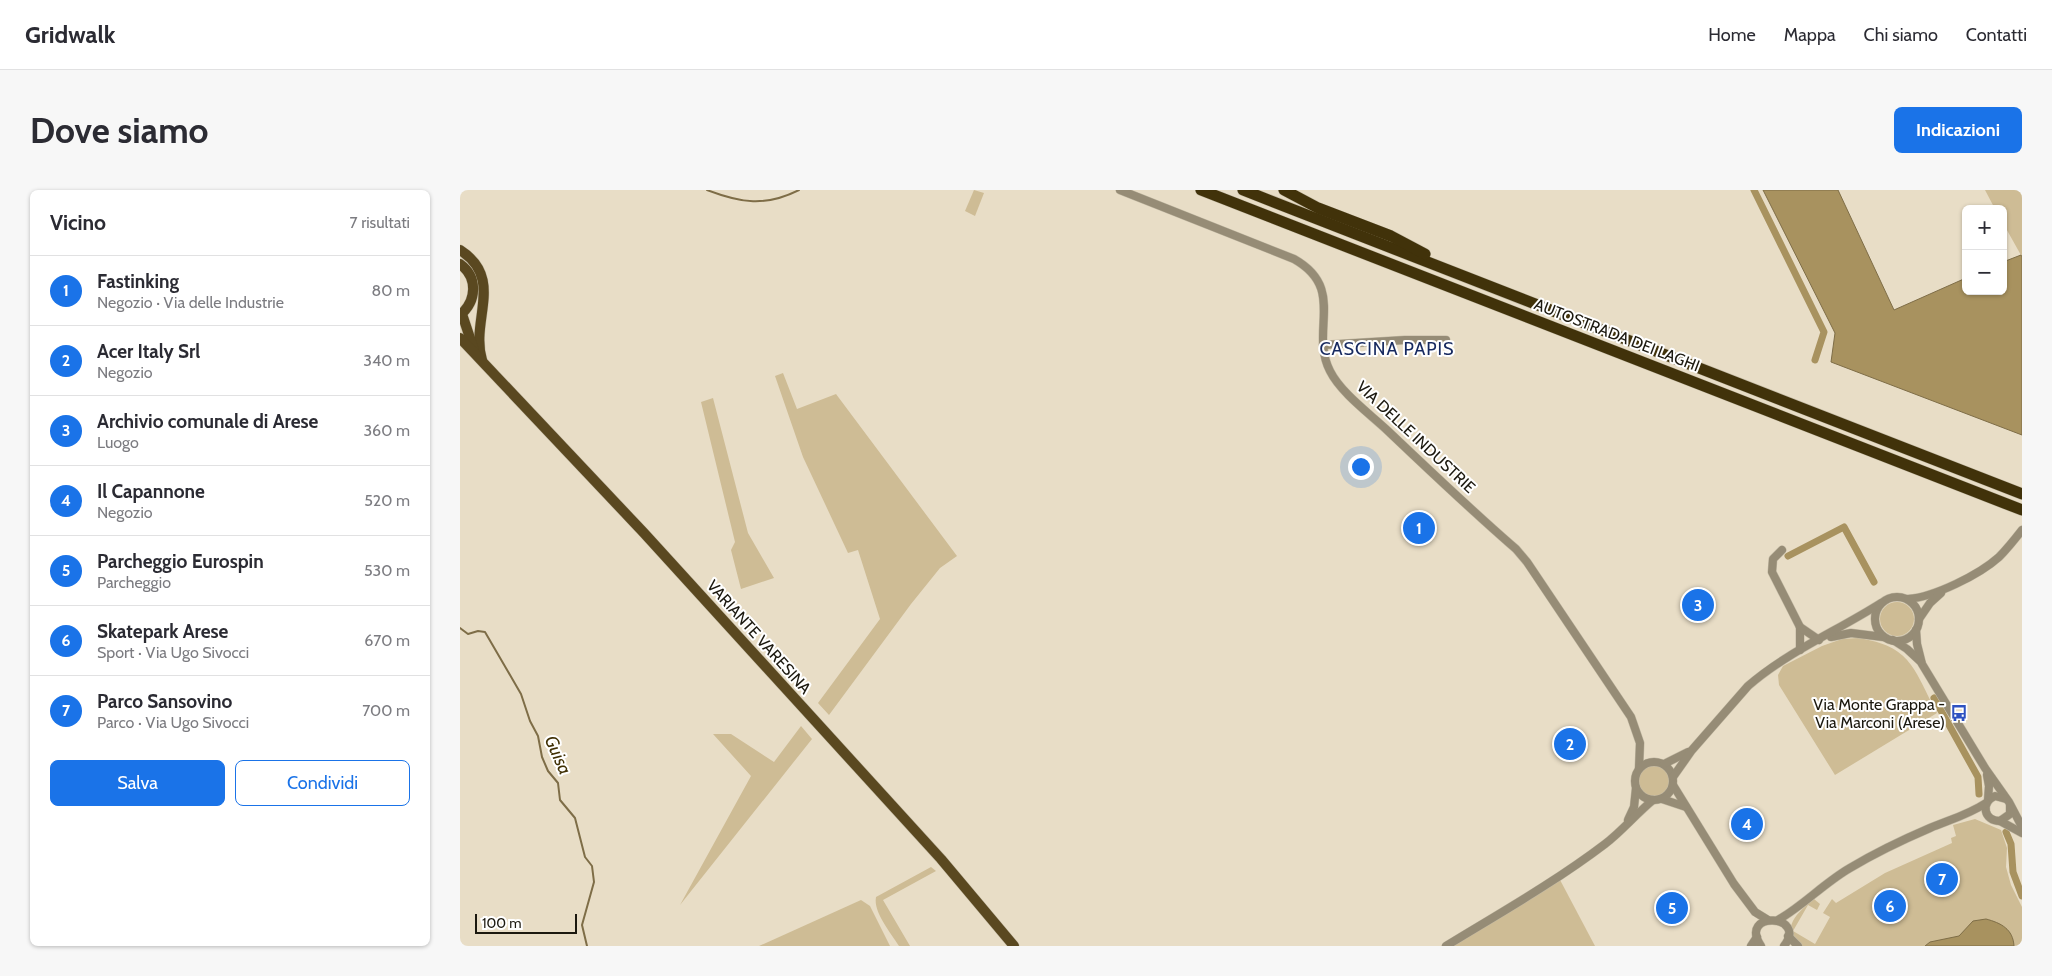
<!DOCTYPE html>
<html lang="it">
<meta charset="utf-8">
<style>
:root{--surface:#fff;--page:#f7f7f7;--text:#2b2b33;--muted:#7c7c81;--line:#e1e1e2;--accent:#1a73e8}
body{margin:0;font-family:Cabin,sans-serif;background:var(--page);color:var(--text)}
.controls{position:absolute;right:15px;top:15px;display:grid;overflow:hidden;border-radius:8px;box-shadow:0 1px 4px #0004}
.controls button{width:45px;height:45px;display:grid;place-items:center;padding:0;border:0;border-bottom:1px solid var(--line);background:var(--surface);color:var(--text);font:25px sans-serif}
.scale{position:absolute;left:15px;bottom:12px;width:102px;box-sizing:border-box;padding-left:5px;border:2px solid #1b180f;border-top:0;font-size:14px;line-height:18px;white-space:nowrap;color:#1b180f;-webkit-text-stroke:4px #fff;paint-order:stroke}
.you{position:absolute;left:900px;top:276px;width:18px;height:18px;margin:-12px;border:4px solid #fff;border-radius:50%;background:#1a73e8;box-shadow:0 0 0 8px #1a73e833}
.badge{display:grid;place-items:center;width:32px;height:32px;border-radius:50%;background:var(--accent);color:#fff;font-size:16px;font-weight:700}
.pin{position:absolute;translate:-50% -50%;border:2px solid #fff;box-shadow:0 1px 5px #0006}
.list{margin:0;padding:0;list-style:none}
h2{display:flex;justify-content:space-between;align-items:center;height:65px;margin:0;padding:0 20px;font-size:21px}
h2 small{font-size:16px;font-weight:400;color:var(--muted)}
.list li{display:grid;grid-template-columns:32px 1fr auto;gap:15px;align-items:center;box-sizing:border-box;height:70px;padding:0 20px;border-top:1px solid var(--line)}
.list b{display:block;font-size:19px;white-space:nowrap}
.list p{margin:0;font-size:16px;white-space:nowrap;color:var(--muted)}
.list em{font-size:16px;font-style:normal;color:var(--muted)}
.actions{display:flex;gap:10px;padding:15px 20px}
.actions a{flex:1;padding:11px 0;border:1px solid var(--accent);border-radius:8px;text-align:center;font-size:18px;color:var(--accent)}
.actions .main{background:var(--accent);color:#fff}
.map{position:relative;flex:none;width:1562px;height:756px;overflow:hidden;border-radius:8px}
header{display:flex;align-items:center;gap:30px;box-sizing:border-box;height:70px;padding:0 25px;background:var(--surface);border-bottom:1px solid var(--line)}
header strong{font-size:24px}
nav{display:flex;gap:28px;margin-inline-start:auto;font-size:18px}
.intro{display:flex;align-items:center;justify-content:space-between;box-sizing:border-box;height:120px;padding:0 30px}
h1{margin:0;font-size:35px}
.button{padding:12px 22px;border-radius:8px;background:var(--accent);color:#fff;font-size:18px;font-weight:700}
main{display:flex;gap:30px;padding:0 30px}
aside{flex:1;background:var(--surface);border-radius:8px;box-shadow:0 1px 4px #0004}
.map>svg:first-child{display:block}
</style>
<header>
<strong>Gridwalk</strong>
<nav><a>Home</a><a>Mappa</a><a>Chi siamo</a><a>Contatti</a></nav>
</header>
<div class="intro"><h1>Dove siamo</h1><a class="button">Indicazioni</a></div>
<main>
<aside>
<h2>Vicino<small>7 risultati</small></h2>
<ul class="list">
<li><span class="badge">1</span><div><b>Fastinking</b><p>Negozio · Via delle Industrie</p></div><em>80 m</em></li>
<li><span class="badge">2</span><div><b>Acer Italy Srl</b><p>Negozio</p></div><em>340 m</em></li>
<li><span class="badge">3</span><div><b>Archivio comunale di Arese</b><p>Luogo</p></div><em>360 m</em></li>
<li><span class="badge">4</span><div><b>Il Capannone</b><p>Negozio</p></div><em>520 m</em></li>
<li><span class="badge">5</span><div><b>Parcheggio Eurospin</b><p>Parcheggio</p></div><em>530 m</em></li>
<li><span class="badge">6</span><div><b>Skatepark Arese</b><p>Sport · Via Ugo Sivocci</p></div><em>670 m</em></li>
<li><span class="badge">7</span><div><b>Parco Sansovino</b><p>Parco · Via Ugo Sivocci</p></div><em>700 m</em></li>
</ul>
<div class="actions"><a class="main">Salva</a><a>Condividi</a></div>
</aside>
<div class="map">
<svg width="1562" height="756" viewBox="0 0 1562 756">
<rect width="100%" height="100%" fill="#e8ddc6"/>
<g fill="#cebc95">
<path d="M514,0L524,3L515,26L505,21Z"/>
<path d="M1525,0H1562V67L1543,33V19H1535Z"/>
<path d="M323,183L337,219L376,204L497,366L480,378L451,414L369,525L358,513L420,429L398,360L388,363L343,267L315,186Z"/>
<path d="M253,208L288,343L314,388L281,399L271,360L275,352L241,212Z"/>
<circle cx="1437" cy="429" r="17"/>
<path d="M1398,448C1452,456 1454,480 1477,523L1375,585L1319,495L1318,485L1323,476L1362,456L1382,449Z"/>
<path d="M341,536L352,549L220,715L291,586L253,544H271L314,572Z"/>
<circle cx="1194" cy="591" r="16"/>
<path d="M1515,629L1541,640L1547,658L1546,677L1551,695L1562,717V756H1342C1318,739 1338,722 1354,709L1360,714L1357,720L1348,715L1333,741L1355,754L1370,727L1363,723L1372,709L1376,713L1425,683L1492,653L1491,648L1496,646L1493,635Z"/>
<path d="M471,677L476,681L423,710L450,756H439C431,743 413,722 416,707Z"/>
<path d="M1099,688L1135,756H990Z"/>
<path d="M401,710L410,716L430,756H299Z"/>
</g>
<g fill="#a8925f" stroke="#7e6d47">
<path d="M1303,0H1378L1434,120L1506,88V101H1543V72L1561,65L1562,67V245L1371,172L1375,143Z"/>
<path d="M1526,729C1541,733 1553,739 1554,756H1465L1470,752L1499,746L1513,731Z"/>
</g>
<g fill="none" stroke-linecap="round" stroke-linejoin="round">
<g stroke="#7e6d47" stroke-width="2">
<path d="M247,0C281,13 305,17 339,0"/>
<path d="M0,438L8,444L18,441L25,442L61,504L70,531L78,546L82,567L88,581L98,593L100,610L115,628L125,667L132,676L134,692L122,735L127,756"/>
</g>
<g stroke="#a8925f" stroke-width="7">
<path d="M1294,0L1364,142L1355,170"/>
<path d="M1328,366L1384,337L1414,392"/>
<path d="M1474,508L1518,587L1519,604"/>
<path d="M1546,642L1551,654L1553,682L1562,706"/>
</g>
<g stroke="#c3baa5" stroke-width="9">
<g id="minor">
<path d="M660,0L834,69C887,99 849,140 870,181C881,203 910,224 928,241C970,281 1012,321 1056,359L1067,372L1171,527L1180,553L1179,578"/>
<path d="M863,155L945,150H986"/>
<path d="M1322,360L1313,369L1312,382L1340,437V460"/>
<circle cx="1437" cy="429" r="22"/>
<path d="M1448,409C1474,407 1519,385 1539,367C1547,359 1555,349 1562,340"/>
<path d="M1459,429L1470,413L1481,403"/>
<path d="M1340,437L1359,450"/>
<path d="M1456,440L1457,454L1462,474L1525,578L1549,612L1562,637"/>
<path d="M1371,447L1391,443L1423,447"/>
<path d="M1433,450L1447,459L1461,472"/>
<circle cx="1194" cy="591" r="19"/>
<path d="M1204,574L1228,562"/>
<path d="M1527,585L1529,596L1528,610"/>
<path d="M1213,587L1232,560L1288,496C1327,462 1377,441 1421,413"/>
<path d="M1213,595L1274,694L1295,722L1308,730"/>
<path d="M1202,609L1226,617"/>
<path d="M1546,609L1535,606C1520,613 1524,631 1540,631L1550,624V616"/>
<path d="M1168,630L1174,617L1176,598"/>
<path d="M1540,631L1562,643"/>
<path d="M1318,730C1344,715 1364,693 1390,678C1415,663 1442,650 1470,638C1489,630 1508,625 1526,613"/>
<path d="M1328,746L1338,756"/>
<path d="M986,756C1040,723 1095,692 1145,654C1162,641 1176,624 1193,610"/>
<path d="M1291,756L1297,747"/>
<path d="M1301,756C1277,720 1349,724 1324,756"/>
</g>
</g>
<g stroke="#c3baa5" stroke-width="11">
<g id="major">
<path d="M0,60C45,89 10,130 22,170"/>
<path d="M0,74C18,87 17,111 0,125"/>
<path d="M2,124L14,160"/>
<path d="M0,148L184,343L481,669L554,756"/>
</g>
</g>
<g stroke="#c3baa5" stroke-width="12">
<g id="highway">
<path d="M741,0L1562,320"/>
<path d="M783,0L1562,304"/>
<path d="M824,0L858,18L931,46L965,64"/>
</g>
</g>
<use href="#minor" stroke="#968c76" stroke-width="8"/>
<use href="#major" stroke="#5a4820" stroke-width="10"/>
<use href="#highway" stroke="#41320a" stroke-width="11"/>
</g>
<defs>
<g id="bus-bare" transform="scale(1.35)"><path d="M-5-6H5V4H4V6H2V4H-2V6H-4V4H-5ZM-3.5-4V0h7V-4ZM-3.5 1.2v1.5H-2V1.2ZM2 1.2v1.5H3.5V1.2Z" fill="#2e52c1" stroke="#fff" stroke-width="2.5" paint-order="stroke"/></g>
</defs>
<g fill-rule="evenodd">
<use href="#bus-bare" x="1499" y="523"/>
</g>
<g text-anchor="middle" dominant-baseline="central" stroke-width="4" stroke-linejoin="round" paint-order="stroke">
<g font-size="16" fill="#1b180f" stroke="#fff">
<text transform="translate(1157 145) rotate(21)">AUTOSTRADA DEI LAGHI</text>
<text transform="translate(956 247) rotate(43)">VIA DELLE INDUSTRIE</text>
<text transform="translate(299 447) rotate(48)">VARIANTE VARESINA</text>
</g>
<g font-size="16" fill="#1b180f" stroke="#fff" text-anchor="end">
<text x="1485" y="514">Via Monte Grappa -<tspan x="1485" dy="18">Via Marconi (Arese)</tspan></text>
</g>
<g font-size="18" letter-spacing="1" fill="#16295f" stroke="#fff">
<text x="927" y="159">CASCINA PAPIS</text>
</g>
<g font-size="18" font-style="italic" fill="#403004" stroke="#fff">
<text transform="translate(98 565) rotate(66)">Guisa</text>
</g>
</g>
</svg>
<div class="controls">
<button>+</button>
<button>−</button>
</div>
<div class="scale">100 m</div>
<div class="you"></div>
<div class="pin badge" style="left:959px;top:338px">1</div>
<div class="pin badge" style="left:1110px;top:554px">2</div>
<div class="pin badge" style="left:1238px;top:415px">3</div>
<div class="pin badge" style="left:1287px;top:634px">4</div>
<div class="pin badge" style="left:1212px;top:718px">5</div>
<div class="pin badge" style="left:1430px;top:716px">6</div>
<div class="pin badge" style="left:1482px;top:689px">7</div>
</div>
</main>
